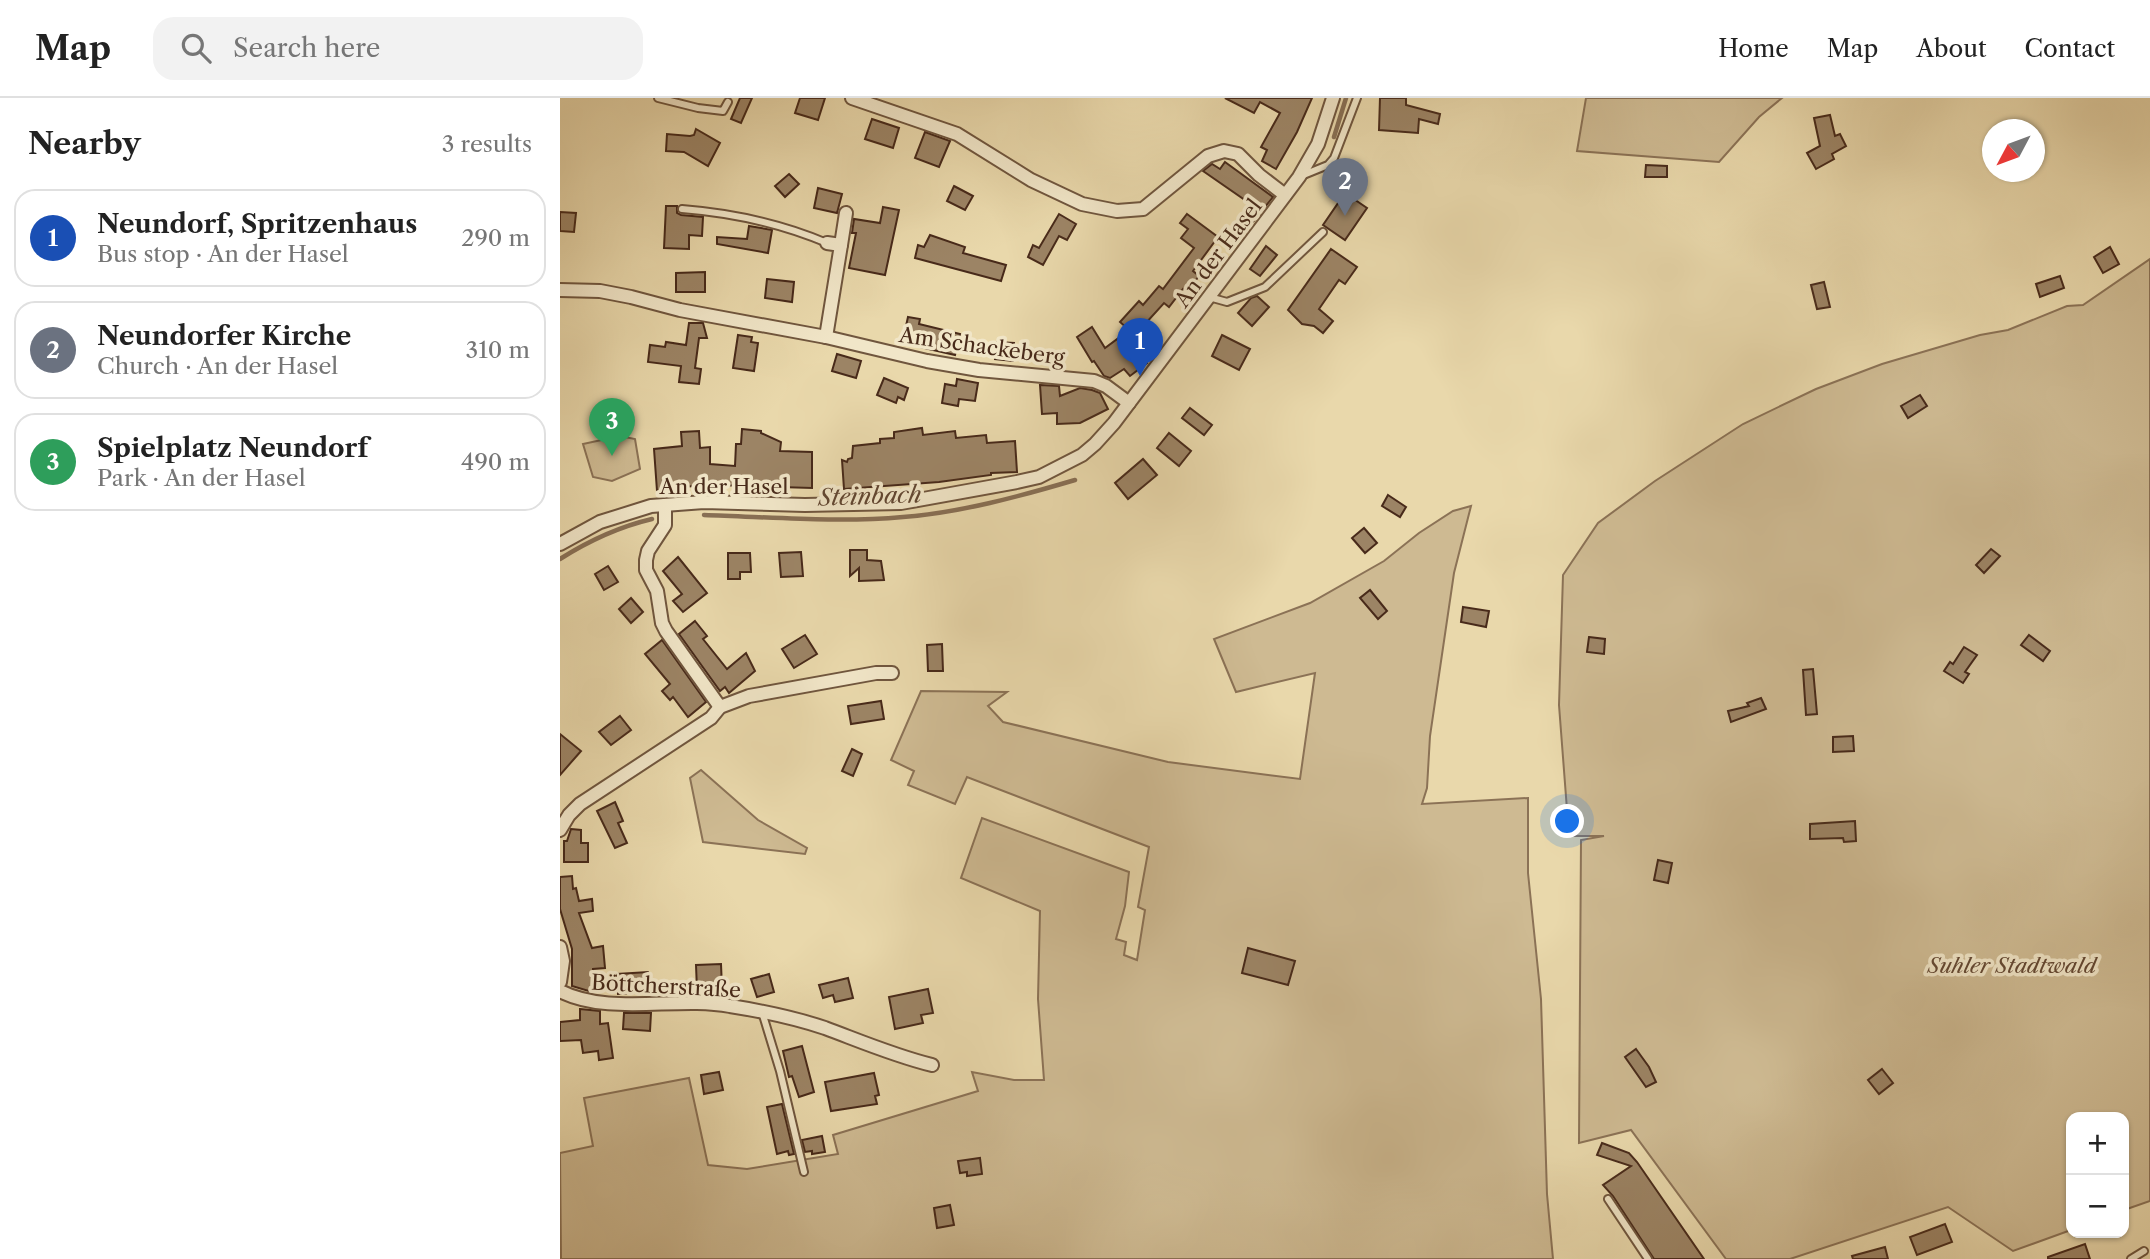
<!DOCTYPE html>
<meta charset="utf-8">
<style>
:root{--surface:#fff;--page:#f2f2f2;--text:#222;--muted:#767676;--line:#e0e0e0;--accent:#db2777}
body{margin:0;font-family:"Libre Caslon Text",serif;background:var(--page);color:var(--text)}
.controls{position:absolute;right:21px;bottom:21px;display:grid;overflow:hidden;border-radius:14px;box-shadow:0 2px 5px #0004}
.controls button{width:63px;height:63px;display:grid;place-items:center;padding:0;border:0;border-bottom:2px solid var(--line);background:var(--surface);color:var(--text);font:35px sans-serif}
.compass{position:absolute;left:1422px;top:21px;width:63px;height:63px;border-radius:50%;background:var(--surface);box-shadow:0 2px 5px #0004;rotate:229deg}
.you{position:absolute;left:1008px;top:724px;width:24px;height:24px;margin:-18px;border:5px solid #fff;border-radius:50%;background:#1a73e8;box-shadow:0 0 0 10px #1a73e833}
.badge{display:grid;place-items:center;width:46px;height:46px;border-radius:50%;background:var(--accent);color:#fff;font-size:23px;font-weight:700}
.pin{position:absolute;translate:-50% -58px;filter:drop-shadow(0 2px 4px #0008)}
.pin::after{content:'';position:absolute;top:37px;width:24px;height:21px;background:inherit;clip-path:polygon(0 0,100% 0,50% 100%)}
.list{margin:0;padding:0;list-style:none}
h2{display:flex;justify-content:space-between;align-items:center;height:91px;margin:0;padding:0 28px;font-size:30px}
h2 small{font-size:23px;font-weight:400;color:var(--muted)}
.list li{display:grid;grid-template-columns:46px 1fr auto;gap:21px;align-items:center;box-sizing:border-box;height:98px;margin:0 14px 14px;padding:0 14px;border:2px solid var(--line);border-radius:21px}
.list b{display:block;font-size:26px;white-space:nowrap}
.list p{margin:0;font-size:23px;white-space:nowrap;color:var(--muted)}
.list em{font-size:23px;font-style:normal;color:var(--muted)}
.icon{flex:none;width:38px;height:38px;fill:none;stroke:currentColor;stroke-width:2;stroke-linecap:round;stroke-linejoin:round}
.map{position:relative;flex:none;width:1590px;height:1161px;overflow:hidden}
header{display:flex;align-items:center;gap:42px;box-sizing:border-box;height:98px;padding:0 35px;background:var(--surface);border-bottom:2px solid var(--line)}
header strong{font-size:33px}
nav{display:flex;gap:38px;margin-inline-start:auto;font-size:24px}
.search{width:490px;height:63px;background:var(--page);display:flex;align-items:center;gap:18px;box-sizing:border-box;padding:0 24px;border-radius:21px;color:var(--muted);font-size:26px}
main{display:flex}
aside{flex:1;background:var(--surface)}
.map>svg:first-child{display:block}
</style>
<header>
<strong>Map</strong>
<div class="search"><svg class="icon" aria-label="search" viewBox="0 0 24 24"><circle cx="10" cy="10" r="6"/><path d="M15 15l6 6"/></svg>Search here</div>
<nav><a>Home</a><a>Map</a><a>About</a><a>Contact</a></nav>
</header>
<main>
<aside>
<h2>Nearby<small>3 results</small></h2>
<ul class="list">
<li><span class="badge" style="background:#1a4fb4">1</span><div><b>Neundorf, Spritzenhaus</b><p>Bus stop · An der Hasel</p></div><em>290 m</em></li>
<li><span class="badge" style="background:#6b7280">2</span><div><b>Neundorfer Kirche</b><p>Church · An der Hasel</p></div><em>310 m</em></li>
<li><span class="badge" style="background:#2e9e5b">3</span><div><b>Spielplatz Neundorf</b><p>Park · An der Hasel</p></div><em>490 m</em></li>
</ul>
</aside>
<div class="map">
<svg width="1590" height="1161" viewBox="0 0 1590 1161">
<rect width="100%" height="100%" fill="#e9d8ab"/>
<filter id="stains"><feTurbulence type="fractalNoise" baseFrequency=".00286" numOctaves="4"/><feColorMatrix values="0 0 0 0 .2 0 0 0 0 .09 0 0 0 0 .02 0 0 0 .5 -.17"/></filter>
<radialGradient id="worn" r=".72"><stop offset=".6" stop-color="#630" stop-opacity="0"/><stop offset="1" stop-color="#630" stop-opacity=".3"/></radialGradient>
<g fill="#ceba92" stroke="#8b7256" stroke-width="2">
<path d="M1026,0H1222L1199,19L1159,64L1017,53Z"/>
<path d="M1590,161V1103L1564,1112V1019H1511V1132L1453,1153L1388,1109L1230,1161H1166L1071,1032L1019,1045L1021,742L1044,738H1009L999,607L1003,477L1038,425L1095,383L1183,326L1256,291L1322,266L1420,237L1448,232L1507,208L1523,207Z"/>
<path d="M60,338L75,341L80,371L52,383L33,379L23,346Z"/>
<path d="M911,408L894,475L870,638L867,690L862,706L968,700V775L981,901L987,1096L993,1161H1L0,1055L33,1048L24,1000L129,980L148,1067L187,1071L278,1056L273,1037L418,993L412,974L454,982H484L478,901L480,813L401,780L422,720L569,774L565,808L556,841L566,844L564,857L577,862L585,812L578,809L589,749L407,679L395,706L348,687L354,673L331,662L361,593L447,594L428,608L443,624L608,664L740,681L755,575L676,594L654,541L750,505L824,463L859,435L893,413Z"/>
<path d="M141,672L198,722L247,750L245,756L143,744L130,680Z"/>
</g>
<g fill="none" stroke-linecap="round" stroke-linejoin="round">
<g stroke="#886f54" stroke-width="4.5">
<path d="M774,39L786,0"/>
<path d="M144,417C210,419 277,425 343,419C399,415 461,398 515,382"/>
<path d="M0,461C30,442 58,429 92,421"/>
</g>
</g>
<g fill="#9c8465" stroke="#482a1a" stroke-width="2">
<path d="M180,0H192L181,25L171,21Z"/>
<path d="M240,0H265L258,22L235,15Z"/>
<path d="M665,0H752L737,34L716,71L702,63L707,52L701,49L720,15L700,4L694,15Z"/>
<path d="M820,0H846V7L880,16L878,26L859,21L858,35L819,32Z"/>
<path d="M1270,17L1275,38L1280,36L1286,48L1272,56L1274,61L1256,71L1247,55L1260,48L1254,20Z"/>
<path d="M312,21L339,30L333,50L305,41Z"/>
<path d="M136,31L160,45L148,68L124,54L106,53L107,36L130,38L134,37Z"/>
<path d="M365,34L390,43L379,69L355,60Z"/>
<path d="M665,64L713,99L692,125L683,118L692,107L643,73L652,66L660,71Z"/>
<path d="M1086,67L1107,68V79H1085Z"/>
<path d="M229,76L239,86L225,99L215,88Z"/>
<path d="M394,88L413,98L405,112L387,103Z"/>
<path d="M258,90L282,96L277,115L254,110Z"/>
<path d="M785,95L807,110L785,142L763,127Z"/>
<path d="M106,108H117V115L121,117L143,119L142,138L129,137V151L104,150Z"/>
<path d="M323,109L339,112L325,177L289,170L296,135H292L294,121L320,125Z"/>
<path d="M0,114L16,115L14,134L0,133Z"/>
<path d="M499,116L516,126L507,142L499,138L483,167L468,159L473,147L479,150Z"/>
<path d="M627,116L658,139L633,173L639,178L627,194L623,191L609,209L604,205L575,237L560,224L579,203L583,207L599,188L603,191L634,150L621,140L628,131L620,125Z"/>
<path d="M189,128L212,132L208,155L157,146V139L187,141Z"/>
<path d="M370,137L405,149L403,155L446,167L441,183L355,160L358,147L364,149Z"/>
<path d="M706,148L717,157L700,178L690,171Z"/>
<path d="M1550,149L1559,166L1543,175L1534,159Z"/>
<path d="M771,151L797,169L785,186L779,182L759,211L773,223L763,235L754,228L742,226L728,212Z"/>
<path d="M145,174V194H116V175Z"/>
<path d="M1500,178L1504,190L1480,199L1476,186Z"/>
<path d="M207,181L234,184L232,204L205,200Z"/>
<path d="M1264,184L1270,209L1257,211L1251,187Z"/>
<path d="M697,198L709,209L692,228L678,215L691,200Z"/>
<path d="M348,219L360,221L359,226L400,236L395,257L360,249L362,241L344,237Z"/>
<path d="M129,225H143L147,240H139L135,270L141,271L139,286L119,284L121,268L88,264L90,247L105,249L106,244L126,247Z"/>
<path d="M532,229L545,250L564,236L587,265L570,278L564,271L550,280L544,278L534,263L532,264L517,239Z"/>
<path d="M178,237L192,239L191,244L198,245L194,273L173,270Z"/>
<path d="M662,237L690,251L679,272L652,258Z"/>
<path d="M436,244L454,245L453,263L435,261Z"/>
<path d="M277,256L301,263L296,280L272,273Z"/>
<path d="M324,280L348,290L344,302L338,299L336,305L317,297Z"/>
<path d="M397,281L418,285L415,303L399,301L398,308L382,305L385,286L396,288Z"/>
<path d="M480,287L499,288L500,298L520,290L532,292L540,295L548,311L520,325L497,326V315L482,316Z"/>
<path d="M1360,297L1367,308L1348,320L1341,308Z"/>
<path d="M630,310L652,327L644,337L622,320Z"/>
<path d="M362,330L363,337L395,333L396,340L426,337L427,345L455,343L457,374L431,375V377L379,384L284,391L282,362L287,364L288,361L292,360L293,348L320,345V341L334,340V334Z"/>
<path d="M182,331L201,333V335L221,344L220,353L252,354V390L156,387L118,389V391L97,393L94,351L122,348L121,334L139,333L140,350L150,349V366L175,368L176,346H181Z"/>
<path d="M609,335L631,353L619,368L597,350Z"/>
<path d="M583,361L597,377L568,401L555,385Z"/>
<path d="M828,397L846,409L840,419L822,408Z"/>
<path d="M804,430L817,445L805,455L792,440Z"/>
<path d="M1431,451L1440,458L1424,475L1416,467Z"/>
<path d="M290,452H307V462L321,463L324,482L299,483V470L290,478Z"/>
<path d="M241,454L243,478L221,479L219,455Z"/>
<path d="M168,455H190L191,474H180V481H168Z"/>
<path d="M118,459L147,495L123,514L113,503L122,496L103,473Z"/>
<path d="M48,468L58,484L44,492L35,476Z"/>
<path d="M810,492L827,513L818,521L800,500Z"/>
<path d="M71,500L83,514L71,525L59,511Z"/>
<path d="M903,509L929,513L926,529L901,524Z"/>
<path d="M135,523L147,538L143,541L167,571L186,555L195,573L169,595L165,589L160,593L119,536Z"/>
<path d="M245,537L257,556L234,570L222,551Z"/>
<path d="M1469,537L1490,553L1483,563L1461,547Z"/>
<path d="M1029,539L1045,541L1044,556L1027,554Z"/>
<path d="M102,542L146,604L128,619L113,599L110,602L102,593L110,586L85,556Z"/>
<path d="M382,546L383,573H368L367,547Z"/>
<path d="M1404,549L1417,557L1405,574L1409,576L1403,585L1384,573L1390,564L1393,566Z"/>
<path d="M1253,571L1257,616L1246,617L1243,572Z"/>
<path d="M1201,600L1206,611L1171,624L1168,613L1189,608L1187,605Z"/>
<path d="M321,603L324,621L291,626L288,608Z"/>
<path d="M60,618L71,632L51,647L39,634Z"/>
<path d="M0,636L21,653L0,677Z"/>
<path d="M1293,638L1294,653L1273,654V639Z"/>
<path d="M292,651L302,656L293,678L282,673Z"/>
<path d="M55,704L63,723L58,725L67,745L55,750L37,713Z"/>
<path d="M1295,723L1296,743L1284,744L1283,740L1250,741V726Z"/>
<path d="M11,731L21,732V745H28V764H4V743H7Z"/>
<path d="M1098,762L1112,765L1108,785L1094,782Z"/>
<path d="M12,778L13,791L16,790L19,803L32,801L33,813L19,815L32,850L43,848L45,870L33,871L32,894L12,888V851L0,811V779Z"/>
<path d="M688,850L735,863L728,887L682,875Z"/>
<path d="M161,866L162,890L137,892L136,867Z"/>
<path d="M88,874L89,894L58,896L57,876Z"/>
<path d="M209,876L214,894L197,899L191,881Z"/>
<path d="M288,880L293,900L275,904L273,897L263,900L259,887Z"/>
<path d="M368,891L373,915L361,917L363,925L335,931L329,899Z"/>
<path d="M20,911L40,913V926L48,925L53,960L39,962L38,953L23,955L21,942L0,943V924L20,922Z"/>
<path d="M64,915H91L90,933L63,931Z"/>
<path d="M242,948L254,994L239,999L232,978L229,979L223,953Z"/>
<path d="M1076,951L1089,969L1096,984L1086,989L1065,959Z"/>
<path d="M1322,971L1333,985L1319,996L1308,982Z"/>
<path d="M159,974L163,992L144,996L141,977Z"/>
<path d="M314,975L319,997L315,998L317,1006L271,1013L265,984Z"/>
<path d="M222,1006L234,1056L229,1057L228,1053L217,1056L207,1009Z"/>
<path d="M262,1038L265,1054L252,1056V1053L245,1054L242,1042Z"/>
<path d="M1042,1045L1069,1055L1077,1064L1144,1161H1094L1053,1098L1043,1087L1071,1068L1037,1057Z"/>
<path d="M420,1060L422,1076L407,1078V1074L400,1075L398,1063Z"/>
<path d="M390,1107L394,1127L377,1130L374,1110Z"/>
<path d="M1385,1126L1392,1144L1357,1157L1350,1139Z"/>
<path d="M1525,1146L1530,1161H1488V1159Z"/>
<path d="M1325,1149L1328,1161H1293L1292,1158Z"/>
</g>
<g fill="none" stroke-linecap="round" stroke-linejoin="round">
<g stroke="#70563e" stroke-width="10">
<g id="lane">
<path d="M98,0L138,10L163,13L168,4"/>
<path d="M741,78L768,67L774,60L797,0"/>
<path d="M122,111C172,115 220,125 267,145"/>
<path d="M649,199L667,204L705,189L763,134"/>
<path d="M202,914L220,973L244,1074"/>
<path d="M1048,1101L1088,1161"/>
<path d="M1571,1161L1584,1153"/>
</g>
</g>
<g stroke="#70563e" stroke-width="16">
<g id="street">
<path d="M292,0L397,36L471,82L522,106L557,113L583,111L648,58L664,53L678,56L699,77L725,97"/>
<path d="M281,147L286,115"/>
<path d="M0,192L40,193L71,199L120,212L266,239L367,263L419,272L534,283L546,288L569,305"/>
<path d="M266,239L281,147L267,145"/>
<path d="M105,407V427L88,453L86,462V472L97,493L102,525L106,533L160,609"/>
<path d="M0,446L40,424L91,408L144,404L245,407L341,405L457,384L479,379L522,357L535,346L554,325L739,79L758,46L773,0"/>
<path d="M0,732L9,717L20,706L151,620L160,609L189,598L316,575H332"/>
<path d="M0,849L3,863L0,884"/>
<path d="M0,893C49,918 117,898 170,908C202,913 235,920 265,930C300,943 335,958 372,967"/>
</g>
</g>
<use href="#lane" stroke="#f1e6c8" stroke-width="6"/>
<use href="#street" stroke="#f1e6c8" stroke-width="12"/>
</g>
<g text-anchor="middle" dominant-baseline="central" stroke-width="7" stroke-linejoin="round" paint-order="stroke">
<g font-size="21" fill="#482a1a" stroke="#f1e6c8">
<text transform="translate(658 155) rotate(-53)">An der Hasel</text>
<text transform="translate(422 248) rotate(8)">Am Schackeberg</text>
<text x="164" y="388">An der Hasel</text>
<text transform="translate(106 888) rotate(3)">Böttcherstraße</text>
</g>
<g font-size="21" font-style="italic" fill="#634732" stroke="#f1e6c8">
<text x="1452" y="867">Suhler Stadtwald</text>
</g>
<g font-size="23" font-style="italic" fill="#624732" stroke="#f1e6c8">
<text transform="translate(310 398) rotate(-2)">Steinbach</text>
</g>
</g>
<rect width="100%" height="100%" filter="url(#stains)"/>
<rect width="100%" height="100%" fill="url(#worn)"/>
</svg>
<div class="controls">
<button>+</button>
<button>−</button>
</div>
<svg class="compass" viewBox="-18 -18 36 36"><path d="M0-13l5 13h-10z" fill="#e53935"/><path d="M0 13l5-13h-10z" fill="#767676"/></svg>
<div class="you"></div>
<div class="pin badge" style="left:580px;top:278px;background:#1a4fb4">1</div>
<div class="pin badge" style="left:785px;top:118px;background:#6b7280">2</div>
<div class="pin badge" style="left:52px;top:358px;background:#2e9e5b">3</div>
</div>
</main>
